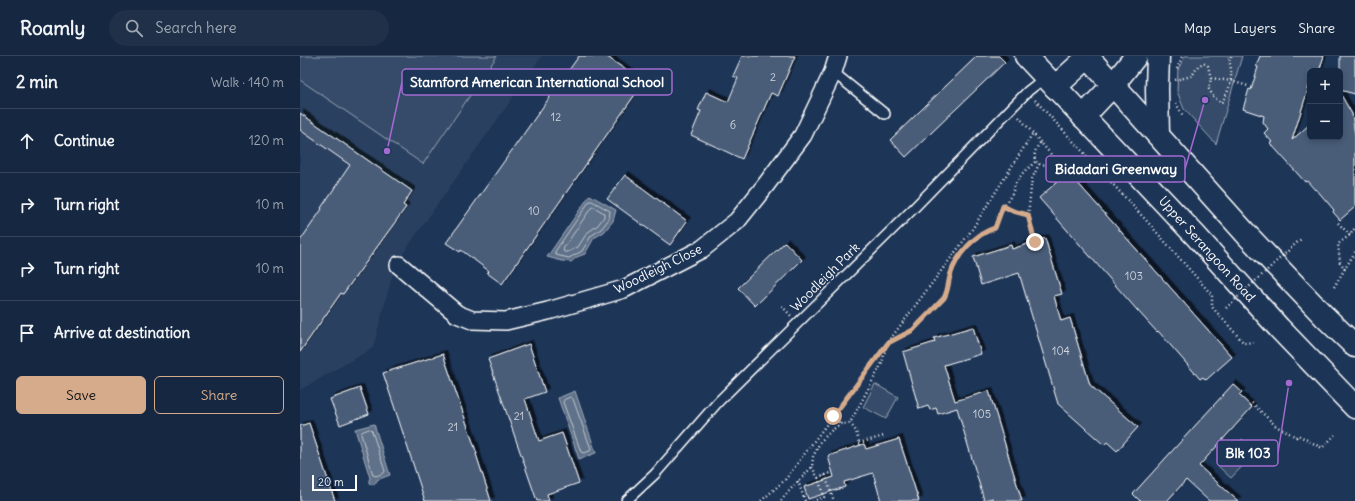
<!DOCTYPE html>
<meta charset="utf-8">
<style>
:root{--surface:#162841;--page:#1f3048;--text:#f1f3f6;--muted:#9ea6b1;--line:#35445a;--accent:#d6ab8b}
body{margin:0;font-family:Delius,sans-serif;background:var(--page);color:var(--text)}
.controls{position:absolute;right:12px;top:12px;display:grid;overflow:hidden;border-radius:6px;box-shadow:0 2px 6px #0003}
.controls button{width:36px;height:36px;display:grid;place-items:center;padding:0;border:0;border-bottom:1px solid var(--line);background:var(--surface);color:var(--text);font:20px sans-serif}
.scale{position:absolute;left:12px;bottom:10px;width:45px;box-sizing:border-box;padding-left:4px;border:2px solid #fff;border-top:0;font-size:11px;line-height:14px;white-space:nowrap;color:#fff;-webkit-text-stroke:3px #1d3557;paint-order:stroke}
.stop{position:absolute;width:12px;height:12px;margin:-9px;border:3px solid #d6ab8b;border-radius:50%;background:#fff}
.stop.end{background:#d6ab8b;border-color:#fff;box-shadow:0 1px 4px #0008}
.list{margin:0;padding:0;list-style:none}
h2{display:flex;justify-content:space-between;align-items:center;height:52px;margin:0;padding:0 16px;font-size:17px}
h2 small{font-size:13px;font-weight:400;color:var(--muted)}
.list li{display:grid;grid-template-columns:26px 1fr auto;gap:12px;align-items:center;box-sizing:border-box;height:64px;padding:0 16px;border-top:1px solid var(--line)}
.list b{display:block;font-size:15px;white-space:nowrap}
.list em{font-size:13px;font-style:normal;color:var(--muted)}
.actions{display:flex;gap:8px;padding:12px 16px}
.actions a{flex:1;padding:9px 0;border:1px solid var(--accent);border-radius:6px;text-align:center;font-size:14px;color:var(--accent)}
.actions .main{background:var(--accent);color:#111}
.icon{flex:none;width:22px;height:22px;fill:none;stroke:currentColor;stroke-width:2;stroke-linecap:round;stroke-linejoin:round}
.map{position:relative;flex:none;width:1055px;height:445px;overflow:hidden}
header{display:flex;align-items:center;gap:24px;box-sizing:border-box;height:56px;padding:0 20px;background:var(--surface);border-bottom:1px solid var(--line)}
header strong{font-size:19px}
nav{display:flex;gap:22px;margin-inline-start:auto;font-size:14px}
.search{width:280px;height:36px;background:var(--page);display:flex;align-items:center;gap:10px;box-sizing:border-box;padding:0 14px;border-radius:22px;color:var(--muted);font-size:15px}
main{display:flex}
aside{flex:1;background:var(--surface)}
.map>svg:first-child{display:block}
</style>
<header>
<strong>Roamly</strong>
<div class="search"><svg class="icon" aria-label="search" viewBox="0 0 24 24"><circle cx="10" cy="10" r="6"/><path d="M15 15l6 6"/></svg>Search here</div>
<nav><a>Map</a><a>Layers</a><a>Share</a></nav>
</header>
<main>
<aside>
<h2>2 min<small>Walk · 140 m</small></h2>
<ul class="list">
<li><svg class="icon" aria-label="ahead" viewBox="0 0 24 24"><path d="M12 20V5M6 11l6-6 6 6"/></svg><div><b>Continue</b></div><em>120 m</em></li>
<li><svg class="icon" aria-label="right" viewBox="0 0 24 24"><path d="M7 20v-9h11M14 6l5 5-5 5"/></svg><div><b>Turn right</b></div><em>10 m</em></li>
<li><svg class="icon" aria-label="right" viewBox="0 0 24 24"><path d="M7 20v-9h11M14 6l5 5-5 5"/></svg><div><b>Turn right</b></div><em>10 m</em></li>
<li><svg class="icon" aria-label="arrive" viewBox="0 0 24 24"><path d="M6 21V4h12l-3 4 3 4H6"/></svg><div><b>Arrive at destination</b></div></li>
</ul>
<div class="actions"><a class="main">Save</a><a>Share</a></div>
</aside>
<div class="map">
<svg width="1055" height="445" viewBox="0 0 1055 445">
<defs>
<filter id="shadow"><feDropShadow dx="3.5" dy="-3.5" stdDeviation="0" flood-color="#0009"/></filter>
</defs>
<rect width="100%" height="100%" fill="#1d3557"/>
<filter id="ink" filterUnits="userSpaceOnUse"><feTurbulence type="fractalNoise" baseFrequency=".025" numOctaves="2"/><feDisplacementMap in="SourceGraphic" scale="8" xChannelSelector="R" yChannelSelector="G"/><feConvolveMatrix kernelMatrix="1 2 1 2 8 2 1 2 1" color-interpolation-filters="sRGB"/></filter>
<g filter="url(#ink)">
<path fill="#2a4161" d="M0,0H242L95,209L73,292L0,334Z"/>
<g fill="#364b69" stroke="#9aa5b4">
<path d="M0,0H197L123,108L0,24Z"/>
<path d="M885,0H942L916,88L884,53L877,35L878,13Z"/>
<path d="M575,328L598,341L586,363L563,351Z"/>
<path d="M942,383L956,396L931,422L917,409Z"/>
</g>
<g fill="#617289" stroke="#a0aab8">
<path d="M290,139L316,154L313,165L304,176L294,182L285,198L277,201L271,206L262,205L247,201Z"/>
<path d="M275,335L296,397L279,403L258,342Z"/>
<path d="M74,368L90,419L77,424L75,428L73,429L69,427V424L70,422L55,373Z"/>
</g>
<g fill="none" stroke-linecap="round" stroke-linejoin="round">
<g stroke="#c0c7d0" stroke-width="1">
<path d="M290,145H292L310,155L309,163L301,173L291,180L282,195L269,202L256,199L255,196Z"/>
<path d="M294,151L304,157V161L298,169L287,177L278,191L268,196H264L263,193L291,152Z"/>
<path d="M271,341L273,343L291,393L290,395L284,397L281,396L263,346L264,344Z"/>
<path d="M70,373L72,375L85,415L84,417L76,420L73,419L61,378L62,376Z"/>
</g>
</g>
<g fill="#4a5d79" stroke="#fff" filter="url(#shadow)">
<path d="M279,0H306L336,21L334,24L341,30L202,228L187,217L189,215L161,194L160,196L146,187Z"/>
<path d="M442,0H495L478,40L471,37L442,103L391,79L401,55L398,54L406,36L428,46L438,22L433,20Z"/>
<path d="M677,0H699L705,6L606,101L590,84Z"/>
<path d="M960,0H1024L1019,15H1010V27L992,84L1010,68V81H1040V37L1052,58L1055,80V151L1040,164L1033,156L1034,154L1016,133L1015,134L1007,125L1005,126L970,87L972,86L964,77L968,73L963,66L964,60L943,53L949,33L951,34L958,11L956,10Z"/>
<path d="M1040,0H1055V38L1040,34Z"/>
<path d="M0,57L112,135L103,149L106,151L43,238L41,237L0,296V185L22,153L21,152L50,109L0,74Z"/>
<path d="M768,116L932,301L906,324L903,321L900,323L858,275L857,276L837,254L739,142Z"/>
<path d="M325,119L387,165L370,189L307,143Z"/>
<path d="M745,182L762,238L754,240L761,265L770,262L790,329L838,371L817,395L807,386L804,389L758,348L719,217L681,229L673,201L711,189L712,193Z"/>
<path d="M485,186L502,204L455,250L438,232Z"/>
<path d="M673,271L681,298L644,309L655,345L689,335L722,445H694L693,442L684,444L657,352L638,358L636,352L630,354L628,350L619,353L603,296L635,286L634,282Z"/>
<path d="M229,288L245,336L225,343L239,385L262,377L279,427L247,438L249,445H237L188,303Z"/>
<path d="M143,298L177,398H176L191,445H125L100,368L83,317Z"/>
<path d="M933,328L942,336L939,339L952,351L899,410L938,445H909L886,424L867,445H840L833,438Z"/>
<path d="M60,332L69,358L40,369L30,343Z"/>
<path d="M9,367L35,445H0V370Z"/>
<path d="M599,383L619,445H581L573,417L544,426L545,431L508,443L504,431L534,421L528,400L564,388L566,393Z"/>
</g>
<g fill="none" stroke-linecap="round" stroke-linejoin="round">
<g stroke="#fff" stroke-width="12">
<g id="lane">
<path d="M533,16L585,58"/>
<path d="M326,445L355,418L418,346L613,153L728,35L746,21"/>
</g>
</g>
<g stroke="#fff" stroke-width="20">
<path id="street" d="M99,209L157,258L172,264L206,265L248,255L324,233L402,193L437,165L465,130L503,79L533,16L538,0"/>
</g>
<g stroke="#fff" stroke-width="25">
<g id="secondary">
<path d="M755,31L789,0"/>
<path d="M783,61L813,29L836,0"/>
</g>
</g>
<g stroke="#fff" stroke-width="25">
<g id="primary">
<path d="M726,0L895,179L979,272L1055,351"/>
<path d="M787,0L948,180L1024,260L1055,290"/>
<path d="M858,79L857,33L858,0"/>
</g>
</g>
<g stroke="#fff" stroke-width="2.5" stroke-dasharray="1 3" stroke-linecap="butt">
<path d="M877,13L882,0"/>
<path d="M911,22L931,25L948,30"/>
<path d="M875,24L892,20L898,10L903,7L908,10L911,22L909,33L913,40L921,47C930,35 934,19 929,5L931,0"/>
<path d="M735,44L845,163L912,239V251L944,287L956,286"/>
<path d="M876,47L883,60"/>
<path d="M719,61L767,117"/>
<path d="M740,87C728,102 737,116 756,104"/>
<path d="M703,150L713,155L728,159"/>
<path d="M1038,167L1050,179"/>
<path d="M735,186L728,159L732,123L739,108"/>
<path d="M1045,213L1040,206L1038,188L1050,179L1055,172"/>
<path d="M1034,231L1055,196"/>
<path d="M482,250L491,260"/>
<path d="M589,286L613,274L644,242C648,235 648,228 650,220C656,199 675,179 695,172L699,158L712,138L716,127L723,117L736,105"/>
<path d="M952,347L976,370L996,381L998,379L1022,392L1035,379"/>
<path d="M533,360L541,368"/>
<path d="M550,367L556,375L560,390"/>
<path d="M559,387L584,380"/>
<path d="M512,411L518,422L524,441L513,445"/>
<path d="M525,419L534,445"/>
<path d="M518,422L533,416"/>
<path d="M498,425L505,445"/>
<path d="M461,445L485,424L671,175L733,77"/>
<path d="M481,445L488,436L512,411L513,401L520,386L532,374L541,368L550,367L582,307L586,290"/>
</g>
<use href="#lane" stroke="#1d3557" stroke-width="9"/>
<use href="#street" stroke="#1d3557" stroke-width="17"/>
<use href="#secondary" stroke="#1d3557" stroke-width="22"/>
<use href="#primary" stroke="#1d3557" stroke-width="22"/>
<path stroke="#fff" stroke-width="2.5" stroke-dasharray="1 3" stroke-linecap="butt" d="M926,252L1002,182"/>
</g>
</g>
<g fill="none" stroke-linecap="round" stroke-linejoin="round" filter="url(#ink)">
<path stroke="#d6ab8b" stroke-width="5" d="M533,360L588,287L613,274L644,242C648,235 648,228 650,220C656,199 675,178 695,172L703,150L713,155L728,159L735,186"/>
</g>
<g text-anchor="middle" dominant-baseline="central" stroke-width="3.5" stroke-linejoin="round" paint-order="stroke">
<g font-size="11" fill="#d2d6de">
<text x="473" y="21">2</text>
<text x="256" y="61">12</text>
<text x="433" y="69">6</text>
<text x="234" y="155">10</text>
<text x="834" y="220">103</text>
<text x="761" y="295">104</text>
<text x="682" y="358">105</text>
<text x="219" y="360">21</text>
<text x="153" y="371">21</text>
</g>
<g font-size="13" fill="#fff" stroke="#1d3557">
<text transform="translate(907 193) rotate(48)">Upper Serangoon Road</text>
<text transform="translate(358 213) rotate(-26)">Woodleigh Close</text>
<text transform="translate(525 221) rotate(-45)">Woodleigh Park</text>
</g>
</g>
<path fill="none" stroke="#a36bd2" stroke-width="1.5" d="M87 95L102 26M905 44L885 113M989 327L978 397"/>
<g fill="#a36bd2" stroke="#1d3557" stroke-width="1.5">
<circle cx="87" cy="95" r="4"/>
<circle cx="905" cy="44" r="4"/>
<circle cx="989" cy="327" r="4"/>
</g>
<g fill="#1d3557" stroke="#a36bd2" stroke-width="1.5">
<rect x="102" y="13" width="270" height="26" rx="4"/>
<rect x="746" y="100" width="139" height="26" rx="4"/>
<rect x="917" y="384" width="61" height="26" rx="4"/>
</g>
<g font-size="14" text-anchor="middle" font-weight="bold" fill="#fff">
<text x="237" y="31">Stamford American International School</text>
<text x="816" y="118">Bidadari Greenway</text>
<text x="948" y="402">Blk 103</text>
</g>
</svg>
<div class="controls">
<button>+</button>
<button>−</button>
</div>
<div class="scale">20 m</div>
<div class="stop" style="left:533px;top:360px"></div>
<div class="stop end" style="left:735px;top:186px"></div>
</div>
</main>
